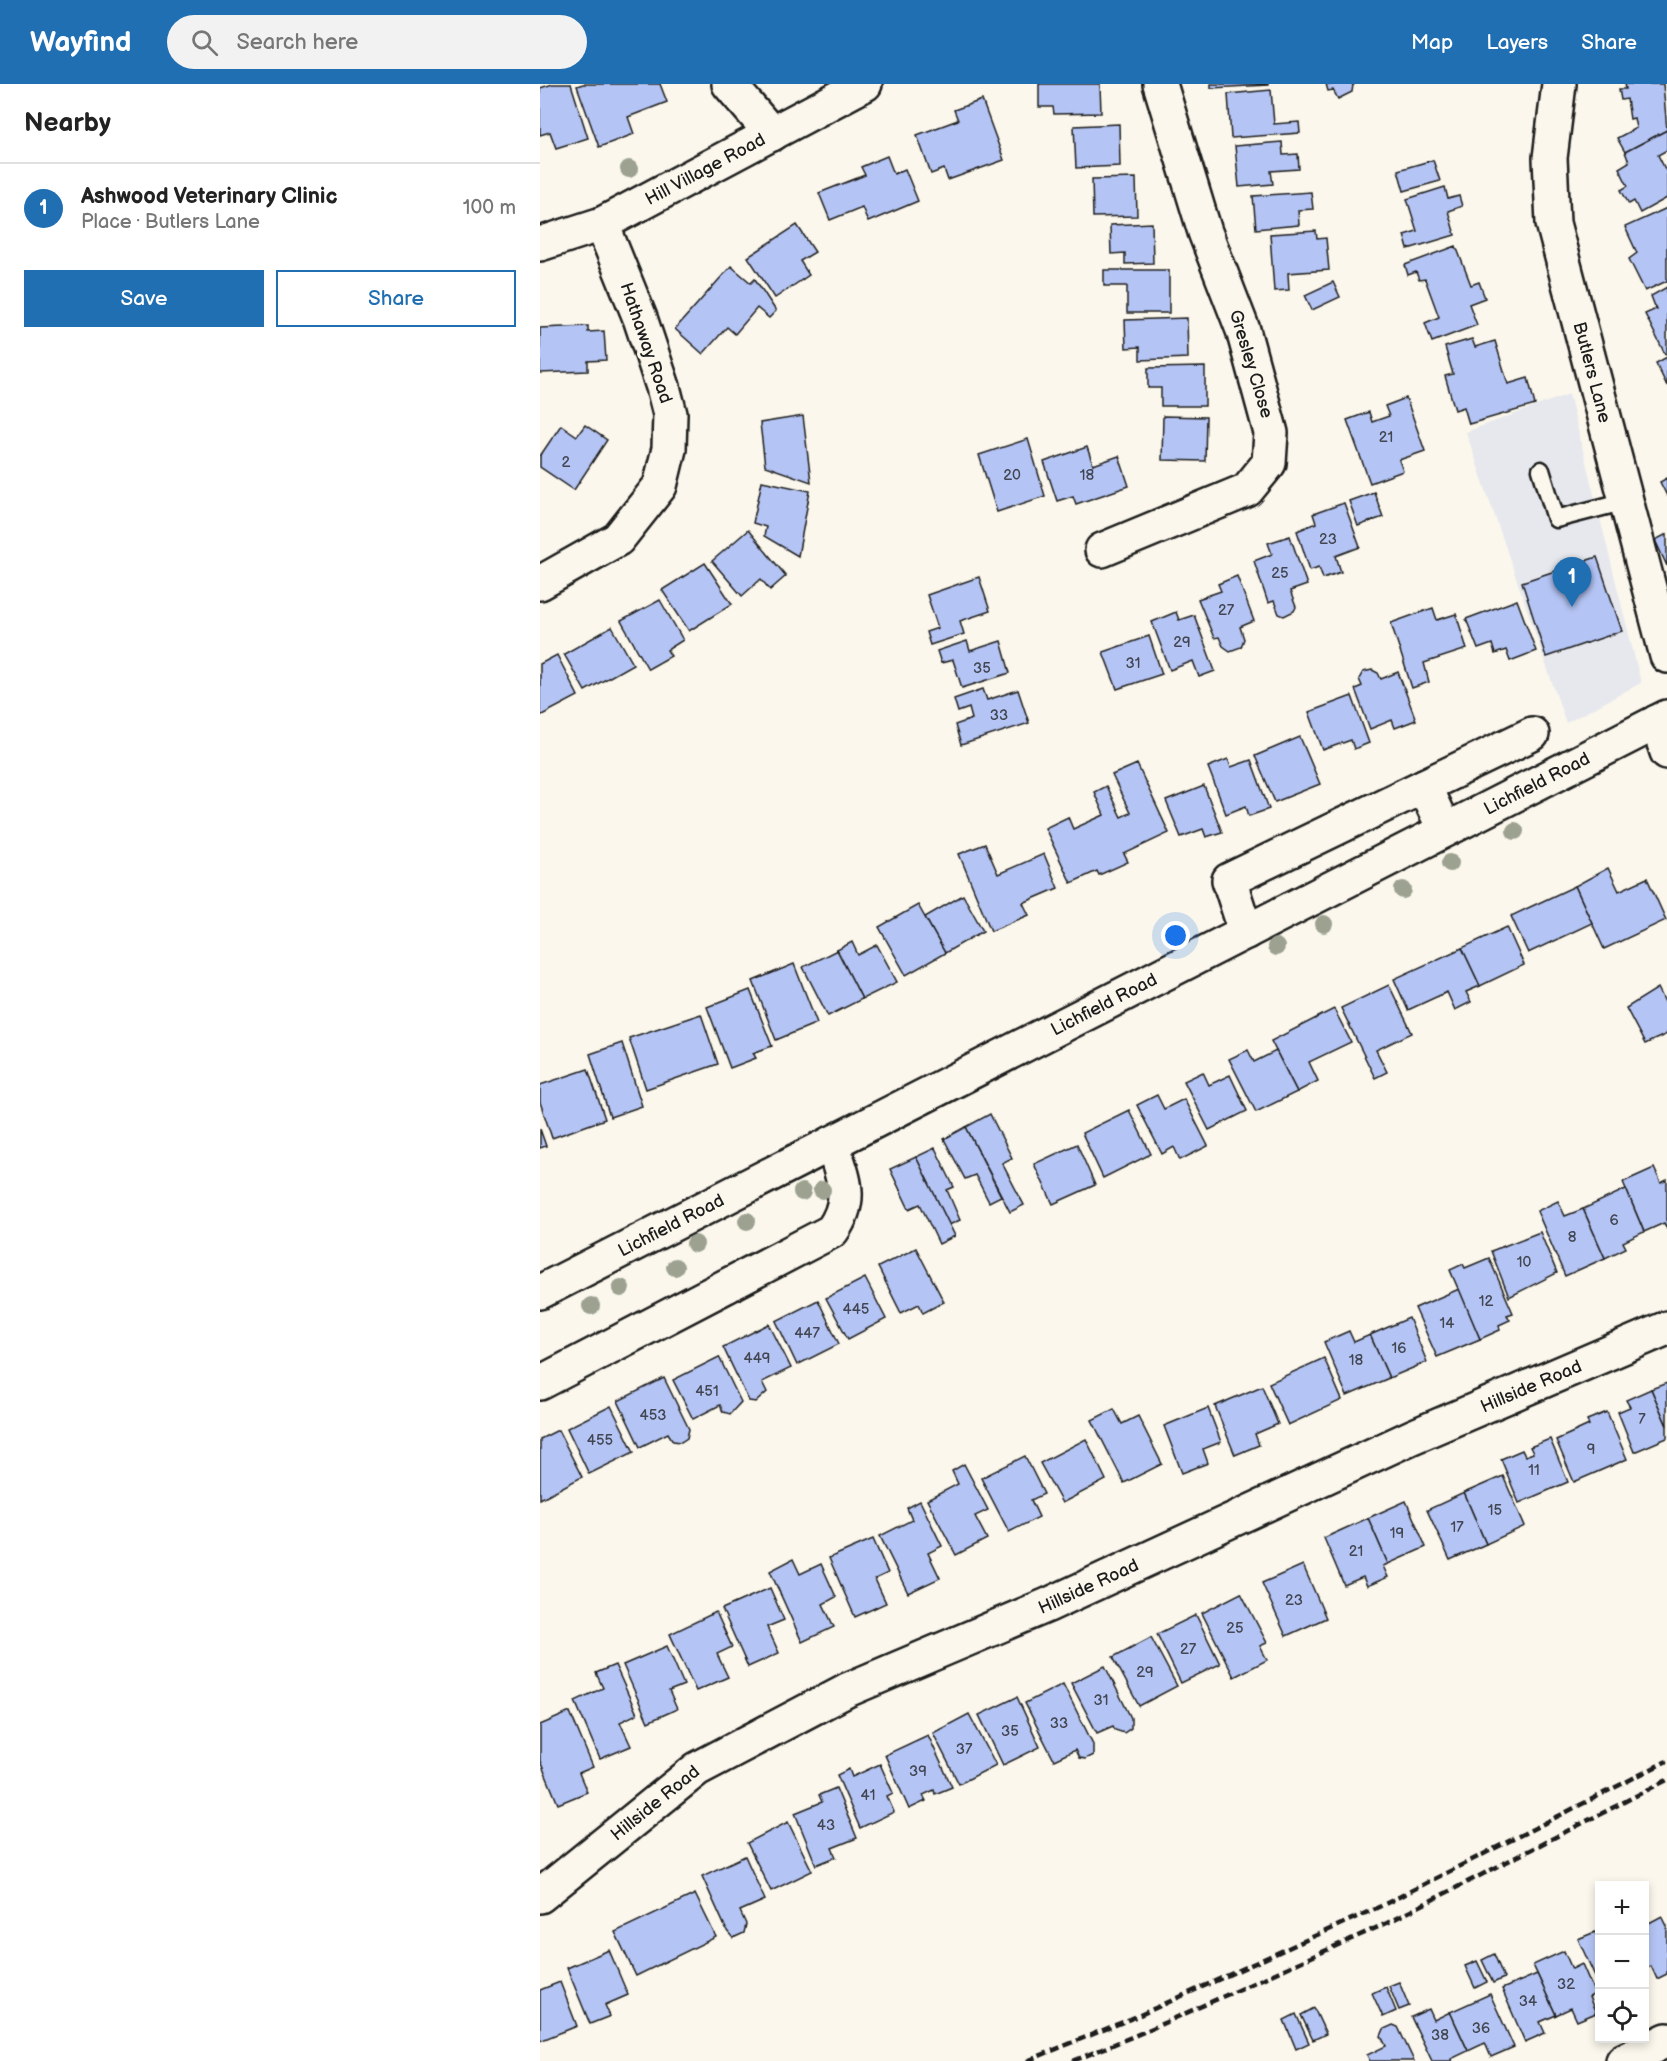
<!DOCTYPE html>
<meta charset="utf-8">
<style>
:root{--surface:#fff;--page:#f2f2f2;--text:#222;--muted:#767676;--line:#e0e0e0;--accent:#1f6fb2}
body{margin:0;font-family:"Balsamiq Sans",sans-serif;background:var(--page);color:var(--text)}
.controls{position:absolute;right:18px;bottom:18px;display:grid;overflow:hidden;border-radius:0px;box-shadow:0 3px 9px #0003}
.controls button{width:54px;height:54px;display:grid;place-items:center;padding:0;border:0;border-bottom:2px solid var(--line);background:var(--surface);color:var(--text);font:30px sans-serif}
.you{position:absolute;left:636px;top:852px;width:21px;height:21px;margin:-15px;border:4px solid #fff;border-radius:50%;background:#1a73e8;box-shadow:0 0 0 9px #1a73e833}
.badge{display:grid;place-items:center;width:39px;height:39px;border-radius:50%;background:var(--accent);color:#fff;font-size:20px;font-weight:700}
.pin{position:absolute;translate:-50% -50px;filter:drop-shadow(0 2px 3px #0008)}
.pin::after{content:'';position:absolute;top:32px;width:21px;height:18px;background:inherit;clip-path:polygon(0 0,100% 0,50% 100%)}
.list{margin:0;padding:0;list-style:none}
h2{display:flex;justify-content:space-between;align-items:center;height:78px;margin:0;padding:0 24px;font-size:26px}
h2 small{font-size:20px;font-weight:400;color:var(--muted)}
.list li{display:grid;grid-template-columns:39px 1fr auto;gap:18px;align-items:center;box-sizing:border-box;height:90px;padding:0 24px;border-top:2px solid var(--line)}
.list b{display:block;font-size:22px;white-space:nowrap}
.list p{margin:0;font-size:20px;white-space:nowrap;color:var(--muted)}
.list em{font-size:20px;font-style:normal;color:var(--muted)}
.actions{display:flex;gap:12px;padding:18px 24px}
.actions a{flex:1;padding:14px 0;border:2px solid var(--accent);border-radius:0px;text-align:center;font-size:21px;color:var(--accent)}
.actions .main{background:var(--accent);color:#fff}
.icon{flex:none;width:33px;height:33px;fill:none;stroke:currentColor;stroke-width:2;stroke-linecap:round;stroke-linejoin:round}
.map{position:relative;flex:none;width:1127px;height:1977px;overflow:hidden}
header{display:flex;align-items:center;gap:36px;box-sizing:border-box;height:84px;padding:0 30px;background:var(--accent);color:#fff}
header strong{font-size:28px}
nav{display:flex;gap:33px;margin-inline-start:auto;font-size:21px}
.search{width:420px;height:54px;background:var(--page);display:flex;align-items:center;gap:15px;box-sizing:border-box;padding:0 21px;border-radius:33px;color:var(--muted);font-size:22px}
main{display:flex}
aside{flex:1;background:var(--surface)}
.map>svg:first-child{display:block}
</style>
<header>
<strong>Wayfind</strong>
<div class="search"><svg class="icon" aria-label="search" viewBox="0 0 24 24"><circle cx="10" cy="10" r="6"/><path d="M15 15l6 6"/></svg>Search here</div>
<nav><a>Map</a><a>Layers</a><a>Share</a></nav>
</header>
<main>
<aside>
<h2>Nearby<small></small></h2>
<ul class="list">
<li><span class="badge">1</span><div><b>Ashwood Veterinary Clinic</b><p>Place · Butlers Lane</p></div><em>100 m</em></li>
</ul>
<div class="actions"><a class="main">Save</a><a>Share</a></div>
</aside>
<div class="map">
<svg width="1127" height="1977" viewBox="0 0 1127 1977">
<rect width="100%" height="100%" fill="#fbf7ec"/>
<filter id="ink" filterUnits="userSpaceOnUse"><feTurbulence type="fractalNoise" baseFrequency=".0167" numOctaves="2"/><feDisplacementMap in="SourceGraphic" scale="12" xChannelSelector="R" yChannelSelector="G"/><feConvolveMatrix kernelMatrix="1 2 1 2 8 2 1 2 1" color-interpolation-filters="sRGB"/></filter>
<g filter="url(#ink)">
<path fill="#e6e8ee" d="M1029,310L1101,599L1026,639L926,348Z"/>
<g fill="#b4c4f4" stroke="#1c1c1c" stroke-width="1.5">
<path d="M13,0H31L48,54L16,64L10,48L0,51V4Z"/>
<path d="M43,0H120L127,18L88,33L94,50L59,63L37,2Z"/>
<path d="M499,0H560L561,29L514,30L513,23H499Z"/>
<path d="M671,0H728V1L671,4Z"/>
<path d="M786,0H815L813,1L812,8L798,15L793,6L788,7Z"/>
<path d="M1085,0H1123L1127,46L1085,68L1077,54L1096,44L1094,34L1090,35L1087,15L1081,16L1079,5H1086Z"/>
<path d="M731,6L734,40L759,38L760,49L691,54L688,10Z"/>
<path d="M442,16L464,76L408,96L404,85L391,90L377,51L418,36L414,26Z"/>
<path d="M579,40L580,82L536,84L534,42Z"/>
<path d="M1127,46V66L1118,71L1127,89V114L1100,129L1094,117L1089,120L1081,106L1088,102L1079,84L1089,78L1085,68Z"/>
<path d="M742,58L743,71L758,70L759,85L731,87L733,100L699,103L695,62Z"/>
<path d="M347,72L354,90L365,85L378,117L328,138L322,123L290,136L279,109L325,91L321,83Z"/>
<path d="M893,76L900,97L864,107L858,86Z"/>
<path d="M596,94L597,132L553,133L552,95Z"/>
<path d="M905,103L908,115L919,112L922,122L908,127L915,151L868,165L864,151L877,147L867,115Z"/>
<path d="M771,108L773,125L758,126L759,141L716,145L713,112Z"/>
<path d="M1127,124V197L1105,207L1089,175L1097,169L1085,143Z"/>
<path d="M612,139L613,179L585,180V169L571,170L570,141Z"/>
<path d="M257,141L275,168L260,177L269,191L235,214L208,173Z"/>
<path d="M776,147L777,155L786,154L789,186L748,189L749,206L734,207L730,150Z"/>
<path d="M916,162L931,201L939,198L945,214L929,220L937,241L892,258L885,239L899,233L885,195L879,196L876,188L868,191L865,181Z"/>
<path d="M191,182L211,199L215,195L236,227L229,234L217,224L195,250L187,243L163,270L135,245Z"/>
<path d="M564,186H629V229H587V202H564Z"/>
<path d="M793,198L800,213L772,226L765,211Z"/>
<path d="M1127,203V269L1125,270L1105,230L1116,225L1111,212Z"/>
<path d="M647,234L648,274L600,276V263L586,264L585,236Z"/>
<path d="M48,242V248L64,247L66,276L48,277V287L0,289V244Z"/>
<path d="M932,255L935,263L955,257L968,300L988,294L995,321L929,340L924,323L915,326L905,292L913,290L905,263Z"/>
<path d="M1127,273V302L1116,279Z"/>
<path d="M665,283V322H621V304H608V284Z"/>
<path d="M866,314L885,367L859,376L863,387L830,399L807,336L829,328L832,338L849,332L845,322Z"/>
<path d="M263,332L271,398L225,382L220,339Z"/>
<path d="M623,332L666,333L665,377L622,376Z"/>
<path d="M21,341L37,352L45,341L67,356L34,406L0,383V372Z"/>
<path d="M488,355L505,412L457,428L439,371Z"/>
<path d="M547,363L553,381L579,372L589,402L536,420L533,412L517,417L504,378Z"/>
<path d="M1127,394V412L1120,398Z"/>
<path d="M222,397L270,407L258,472L224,452L226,443L213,439Z"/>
<path d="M834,408L843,433L818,442L809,417Z"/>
<path d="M804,419L820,463L796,472L801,488L783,494L779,483L770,486L757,447L776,439L773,430Z"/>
<path d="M208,446L246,492L230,506L221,495L202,512L172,477Z"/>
<path d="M1127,450V482L1115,456Z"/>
<path d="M750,452L767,501L750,507L756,523L754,527L744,532L739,530L734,517L728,519L714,477L732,470L728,459Z"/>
<path d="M1057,473L1082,547L1006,573L982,498Z"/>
<path d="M165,479L192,520L149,547L122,506Z"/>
<path d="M697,492L714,537L700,543L704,555L701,563L690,567L683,562L679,553L674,554L658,515L681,507L678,500Z"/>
<path d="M439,493L450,527L420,537L424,550L390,561L386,548L398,544L387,511Z"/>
<path d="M120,516L143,556L127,566L131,572L108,585L81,537Z"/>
<path d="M977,516L996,567L970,577L966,566L955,570L952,560L938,565L926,535Z"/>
<path d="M893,524L897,536L916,530L927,565L884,579L889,598L872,604L851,539Z"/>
<path d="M636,528L639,536L654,531L675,587L659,593L653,577L630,586L612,538Z"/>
<path d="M72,543L93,580L45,607L24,570Z"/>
<path d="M609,552L622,590L577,605L563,568Z"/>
<path d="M427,557L430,567L461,557L470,589L422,604L413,576L401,579L397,567Z"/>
<path d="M17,571L38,612L0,632V580Z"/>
<path d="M832,586L838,589L841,595L858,588L876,636L855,644L852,636L830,645L815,605L822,602L819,595L823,588Z"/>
<path d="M443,605L447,616L478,606L489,639L421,661L415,641L432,635L429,624L418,628L414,615Z"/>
<path d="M812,612L829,659L814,665L811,656L783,666L769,628Z"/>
<path d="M760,653L780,700L735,718L715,672Z"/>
<path d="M688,675L691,683L711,676L729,725L709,732L706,722L686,730L668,683Z"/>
<path d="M597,680L629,749L584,770L588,778L559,791L557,787L531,799L505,744L528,733L533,745L564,731L554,708L566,702L581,733L590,729L572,691Z"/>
<path d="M664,702L682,748L666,753L663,745L641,753L626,717Z"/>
<path d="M445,760L458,790L504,770L518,804L483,819L489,831L451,847L419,770Z"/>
<path d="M1068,784L1079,807L1107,794L1126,836L1064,865L1035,802Z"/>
<path d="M1035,802L1052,839L988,869L971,832Z"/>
<path d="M423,811L443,847L405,869L385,833Z"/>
<path d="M378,821L405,869L366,891L339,843Z"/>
<path d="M967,843L984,881L940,902L922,864Z"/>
<path d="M312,858L318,871L337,861L357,898L322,915L297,866Z"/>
<path d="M922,864L940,902L926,908L931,918L915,926L907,908L868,926L854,895Z"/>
<path d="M297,866L322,915L288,932L263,883Z"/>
<path d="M254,880L277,939L236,956L213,897Z"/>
<path d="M849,901L872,949L836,966L847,988L835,994L801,924Z"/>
<path d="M1118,904L1127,922V950L1105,960L1086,924Z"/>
<path d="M210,906L232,962L213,969L216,974L190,984L167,923Z"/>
<path d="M794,925L811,958L769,978L778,997L757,1008L731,957Z"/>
<path d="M161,930L178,980L106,1005L89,954Z"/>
<path d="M82,959L102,1022L70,1033L50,970Z"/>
<path d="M708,966L714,978L736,967L757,1008L716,1028L689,975Z"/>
<path d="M48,985L65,1035L12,1054L0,1018V1001Z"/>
<path d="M663,988L669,1001L690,991L707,1027L669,1046L644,997Z"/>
<path d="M617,1011L624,1025L644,1015L668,1062L640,1076L634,1063L622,1070L597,1021Z"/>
<path d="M589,1026L611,1070L563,1094L542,1049Z"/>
<path d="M450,1030L472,1074L462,1079L484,1121L470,1128L426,1043Z"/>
<path d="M426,1043L461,1112L449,1118L435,1091L425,1095L404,1055Z"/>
<path d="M0,1045L6,1062L0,1064Z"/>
<path d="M537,1060L555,1101L513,1120L494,1080Z"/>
<path d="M395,1064L414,1103L407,1106L420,1136L409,1141L376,1073Z"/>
<path d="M376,1073L415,1152L399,1160L380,1120L369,1125L350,1085Z"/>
<path d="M1114,1084L1121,1099L1127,1096V1145L1124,1139L1104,1148L1083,1098Z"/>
<path d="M1086,1105L1104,1148L1083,1158L1086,1164L1065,1174L1043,1125Z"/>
<path d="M1018,1117L1025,1132L1043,1125L1065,1174L1025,1192L997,1127Z"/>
<path d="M1000,1148L1017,1189L969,1213L951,1167Z"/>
<path d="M376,1164L404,1218L383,1229L379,1220L361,1229L338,1183Z"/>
<path d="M949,1174L973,1229L967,1231L970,1236L959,1241L960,1246L940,1255L910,1186L923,1180L925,1184Z"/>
<path d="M325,1194L346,1235L308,1255L286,1214Z"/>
<path d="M919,1205L940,1255L897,1273L875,1224Z"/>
<path d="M278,1216L299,1260L257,1281L236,1237Z"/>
<path d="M869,1234L887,1278L849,1294L830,1251Z"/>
<path d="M229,1240L251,1284L222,1298L227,1308L216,1318L209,1317L183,1263Z"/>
<path d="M809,1247L814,1258L830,1251L849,1294L807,1312L784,1258Z"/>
<path d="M179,1273L201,1318L190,1330L183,1328L180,1321L153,1335L133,1296Z"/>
<path d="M784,1274L802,1316L748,1341L729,1299Z"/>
<path d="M124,1294L149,1345L147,1354L141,1358L133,1357L128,1349L100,1363L78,1317Z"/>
<path d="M1127,1299V1342L1111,1305Z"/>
<path d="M722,1302L738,1340L715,1350L719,1361L695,1371L675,1322Z"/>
<path d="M1111,1305L1127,1342V1354L1094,1368L1078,1328L1090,1323L1086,1316Z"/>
<path d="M71,1322L94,1368L49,1390L27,1344Z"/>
<path d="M668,1324L681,1358L663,1365L668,1379L642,1389L624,1342Z"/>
<path d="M574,1325L582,1340L598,1332L622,1380L584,1399L552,1336Z"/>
<path d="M1067,1328L1087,1375L1034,1398L1016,1356L1049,1341L1047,1336Z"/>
<path d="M18,1346L42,1393L0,1415V1355Z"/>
<path d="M546,1355L566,1396L522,1419L500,1379Z"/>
<path d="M1010,1355L1028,1398L979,1419L961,1375L982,1366L985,1372L993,1369L990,1363Z"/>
<path d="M485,1372L504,1410L491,1416L499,1433L469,1448L441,1394Z"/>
<path d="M424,1380L448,1426L435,1432L447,1455L416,1471L387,1416L418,1400L412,1387Z"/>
<path d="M963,1392L985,1442L946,1460L924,1409Z"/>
<path d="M924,1409L946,1460L910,1476L887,1426Z"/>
<path d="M380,1417L402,1462L388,1469L400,1494L368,1509L340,1452L372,1436L367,1424Z"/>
<path d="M866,1417L886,1463L848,1480L828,1434Z"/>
<path d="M828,1434L848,1480L843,1482L848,1493L827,1502L823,1493L804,1501L784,1454Z"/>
<path d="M333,1455L348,1489L335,1495L346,1519L315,1533L289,1474Z"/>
<path d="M253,1475L260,1490L281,1480L296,1513L283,1520L294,1543L262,1558L230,1487Z"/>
<path d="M763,1481L786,1534L746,1552L722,1499Z"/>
<path d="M230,1504L244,1536L227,1543L239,1569L208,1583L182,1525Z"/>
<path d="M701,1509L727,1559L720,1562L727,1576L694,1593L662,1529Z"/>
<path d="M176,1528L192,1563L177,1570L188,1593L156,1607L130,1550Z"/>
<path d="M656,1531L680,1580L641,1599L617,1550Z"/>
<path d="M611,1553L637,1602L599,1622L573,1573Z"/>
<path d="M127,1562L144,1601L129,1607L137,1625L108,1638L83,1581Z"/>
<path d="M75,1581L97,1630L80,1638L91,1662L60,1675L35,1617L63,1604L56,1589Z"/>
<path d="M565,1582L591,1634V1644L584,1649L575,1646L573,1642L557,1649L531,1599Z"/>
<path d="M523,1600L553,1660V1671L545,1675L539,1674L535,1666L514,1676L485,1619Z"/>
<path d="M477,1613L500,1663L463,1681L439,1631Z"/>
<path d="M30,1628L53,1683L39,1689L47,1708L18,1720L0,1677V1641Z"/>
<path d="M429,1630L456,1681L419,1700L393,1649Z"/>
<path d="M388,1651L412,1703L395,1710L394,1706L383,1711L386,1717L369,1725L345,1671Z"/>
<path d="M340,1680L353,1709L347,1712L354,1728L320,1744L297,1691L309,1685L312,1693Z"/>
<path d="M296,1704L317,1754L292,1764L296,1773L276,1781L255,1729L282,1718L279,1711Z"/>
<path d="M248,1738L272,1787L231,1807L207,1759Z"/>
<path d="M205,1772L225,1816L200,1827L206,1840L204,1849L193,1854L187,1847L162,1792Z"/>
<path d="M155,1810L176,1853L96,1892L75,1848Z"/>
<path d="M1104,1829L1109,1839L1122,1832L1127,1842V1890L1117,1895L1111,1882L1104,1886Z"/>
<path d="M1055,1848L1060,1858V1903L1038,1855Z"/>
<path d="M69,1866L88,1911L65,1921L70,1932L50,1940L27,1884Z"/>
<path d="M1024,1867L1032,1885L1042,1880L1055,1910L1049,1913L1056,1929L1037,1937L1031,1924L1016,1931L993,1881Z"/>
<path d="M954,1870L964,1894L953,1899L942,1876Z"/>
<path d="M937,1877L947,1898L935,1904L925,1882Z"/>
<path d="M997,1890L1016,1931L1000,1938L1005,1949L985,1958L962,1905Z"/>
<path d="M20,1898L37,1942L0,1957V1906Z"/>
<path d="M859,1898L869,1922L859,1926L849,1902Z"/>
<path d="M846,1903L856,1927L843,1933L832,1909Z"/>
<path d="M950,1910L974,1963L951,1973L945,1959L928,1967L910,1928Z"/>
<path d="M774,1924L786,1950L773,1956L761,1931Z"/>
<path d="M889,1925L894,1936L910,1928L928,1967L911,1975L912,1977H892L871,1933Z"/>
<path d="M756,1930L769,1959L756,1965L744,1936Z"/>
<path d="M853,1941L858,1943L874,1977H830L827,1971L846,1962L841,1952L844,1945Z"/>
</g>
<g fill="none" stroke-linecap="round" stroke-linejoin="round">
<g stroke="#1c1c1c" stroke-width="21">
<path id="lane" d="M1001,386L1016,435L1086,417"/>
</g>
<g stroke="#1c1c1c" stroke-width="38">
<g id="street">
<path d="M189,0L232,50"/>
<path id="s1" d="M1019,0L1010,74L1013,139L1127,572"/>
<path id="s2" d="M0,160L62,140L325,0"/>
<path d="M562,466L707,406L729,379L731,349L703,246L665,148L620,0"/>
<path d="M0,499L78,455L120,402L129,365L130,330L123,303L100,234L62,140"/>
<path d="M1117,638L1127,668"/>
<path d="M884,702L992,650"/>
<path d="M706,848L689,796L884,702L904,745"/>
<path d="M0,1299L292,1147C315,1114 303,1095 292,1059"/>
<path id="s3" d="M0,1812L157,1685L307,1606L508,1521L872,1353L1127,1244"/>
<path d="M1083,1977L1127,1956"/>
</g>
</g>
<g stroke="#1c1c1c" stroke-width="38">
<g id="primary">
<path id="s4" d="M0,1208L1127,633"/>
</g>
</g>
<use href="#lane" stroke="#fbf7ec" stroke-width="16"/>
<use href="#street" stroke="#fbf7ec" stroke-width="33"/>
<use href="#primary" stroke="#fbf7ec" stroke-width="33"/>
<g stroke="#1c1c1c" stroke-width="4.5" stroke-dasharray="9 4.5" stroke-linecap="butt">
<path d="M487,1977L600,1931L841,1822L1127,1677"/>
<path d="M533,1977L606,1947L847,1839L1127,1696"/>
</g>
</g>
<g fill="#9ca190">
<circle cx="89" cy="85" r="9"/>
<circle cx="975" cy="747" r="9"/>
<circle cx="910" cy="779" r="9"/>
<circle cx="863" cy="806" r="9"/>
<circle cx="784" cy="840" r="9"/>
<circle cx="736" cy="863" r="9"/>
<circle cx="282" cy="1106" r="9"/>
<circle cx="262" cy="1108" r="9"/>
<circle cx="207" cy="1137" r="9"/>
<circle cx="155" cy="1160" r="9"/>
<circle cx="135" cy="1183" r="9"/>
<circle cx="81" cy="1204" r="9"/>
<circle cx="51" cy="1222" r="9"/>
</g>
</g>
<g text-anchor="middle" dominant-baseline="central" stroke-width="6" stroke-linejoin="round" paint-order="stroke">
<g font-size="15" fill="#424652">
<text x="846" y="353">21</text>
<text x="26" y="378">2</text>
<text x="472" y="391">20</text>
<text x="547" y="391">18</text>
<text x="788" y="455">23</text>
<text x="740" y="489">25</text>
<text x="686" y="526">27</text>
<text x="642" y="558">29</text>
<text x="593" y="579">31</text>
<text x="442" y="584">35</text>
<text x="459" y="631">33</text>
<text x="1074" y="1136">6</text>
<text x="1032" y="1153">8</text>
<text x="984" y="1178">10</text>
<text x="946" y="1217">12</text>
<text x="316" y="1225">445</text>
<text x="907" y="1239">14</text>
<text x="267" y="1249">447</text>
<text x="859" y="1264">16</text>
<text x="217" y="1274">449</text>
<text x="816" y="1276">18</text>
<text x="167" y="1307">451</text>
<text x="113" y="1331">453</text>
<text x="1102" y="1335">7</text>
<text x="60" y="1356">455</text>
<text x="1051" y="1365">9</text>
<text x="994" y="1386">11</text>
<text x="955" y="1426">15</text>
<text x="917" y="1443">17</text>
<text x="857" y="1449">19</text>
<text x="816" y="1467">21</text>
<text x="754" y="1516">23</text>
<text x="695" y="1544">25</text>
<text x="648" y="1565">27</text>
<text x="605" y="1588">29</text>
<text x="561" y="1616">31</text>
<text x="519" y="1639">33</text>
<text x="470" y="1647">35</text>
<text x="424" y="1665">37</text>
<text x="378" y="1687">39</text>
<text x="328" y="1711">41</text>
<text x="286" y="1741">43</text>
<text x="1026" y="1900">32</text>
<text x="988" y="1917">34</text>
<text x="941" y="1944">36</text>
<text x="900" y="1951">38</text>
</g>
<g font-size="18" fill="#1c1c1c" stroke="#fbf7ec">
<text stroke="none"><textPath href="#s2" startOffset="182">Hill Village Road</textPath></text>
<text transform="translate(106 259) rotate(71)">Hathaway Road</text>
<text transform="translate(711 280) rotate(73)">Gresley Close</text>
<text stroke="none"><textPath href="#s1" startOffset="294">Butlers Lane</textPath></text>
<text stroke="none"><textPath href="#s4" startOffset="1119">Lichfield Road</textPath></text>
<text stroke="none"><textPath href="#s4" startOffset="633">Lichfield Road</textPath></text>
<text stroke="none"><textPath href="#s4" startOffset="147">Lichfield Road</textPath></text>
<text stroke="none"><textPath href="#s3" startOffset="1120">Hillside Road</textPath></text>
<text stroke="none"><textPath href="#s3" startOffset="634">Hillside Road</textPath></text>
<text stroke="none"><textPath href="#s3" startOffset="148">Hillside Road</textPath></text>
</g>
</g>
</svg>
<div class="controls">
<button>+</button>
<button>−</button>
<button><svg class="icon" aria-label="locate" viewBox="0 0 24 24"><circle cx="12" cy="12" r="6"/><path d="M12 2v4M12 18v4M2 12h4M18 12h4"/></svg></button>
</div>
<div class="you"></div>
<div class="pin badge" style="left:1032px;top:523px">1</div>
</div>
</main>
